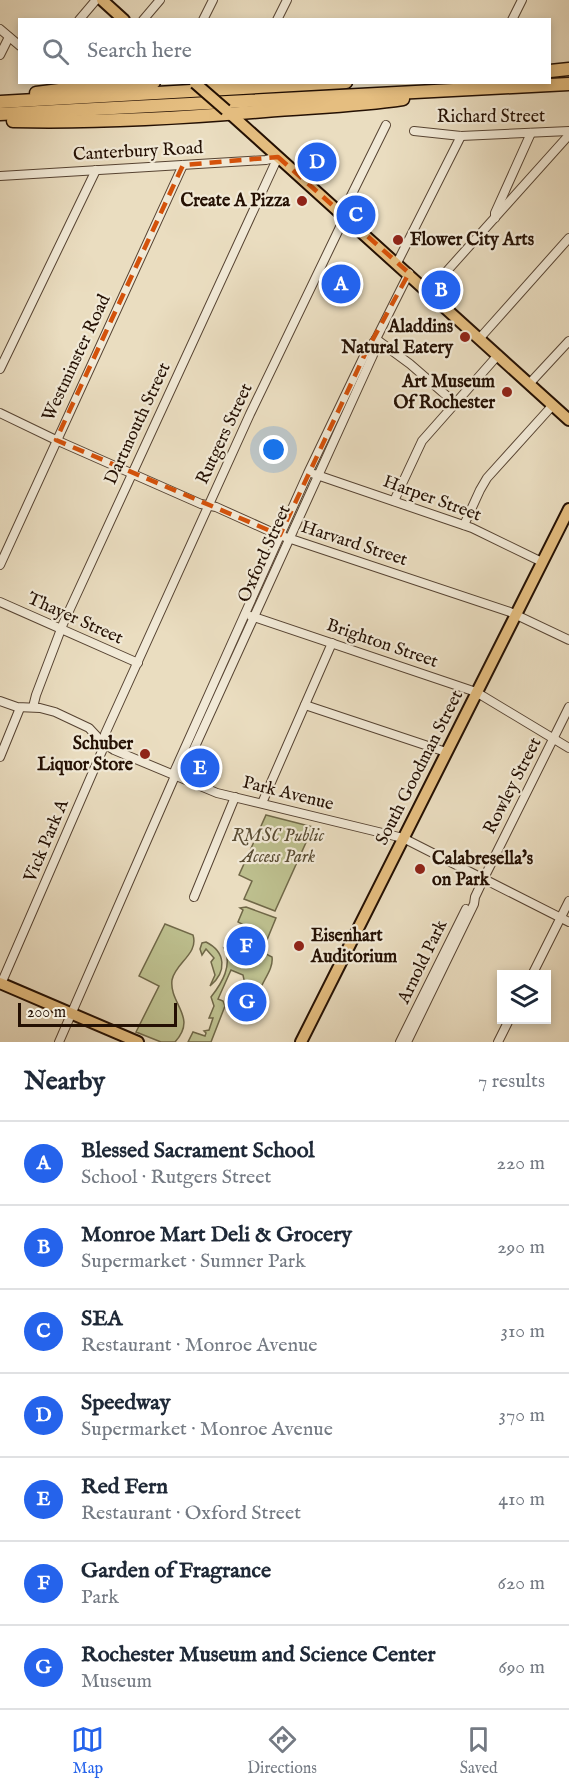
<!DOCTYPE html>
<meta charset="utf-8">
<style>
:root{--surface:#fff;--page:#f6f6f7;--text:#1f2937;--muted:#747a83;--line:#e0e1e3;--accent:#2563eb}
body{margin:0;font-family:"IM FELL English",serif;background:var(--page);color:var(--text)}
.controls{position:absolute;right:18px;bottom:18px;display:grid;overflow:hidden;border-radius:0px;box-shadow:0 3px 9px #0003}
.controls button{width:54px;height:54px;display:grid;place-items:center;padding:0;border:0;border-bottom:2px solid var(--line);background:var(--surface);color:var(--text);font:30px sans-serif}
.scale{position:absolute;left:18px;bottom:15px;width:159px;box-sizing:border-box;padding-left:6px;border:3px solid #241003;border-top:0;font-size:16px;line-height:21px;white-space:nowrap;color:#241003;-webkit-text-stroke:4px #f1e9d6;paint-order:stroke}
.you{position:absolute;left:274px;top:450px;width:21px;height:21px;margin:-15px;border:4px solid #fff;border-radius:50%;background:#1a73e8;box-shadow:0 0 0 9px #1a73e833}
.badge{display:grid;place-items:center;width:39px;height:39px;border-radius:50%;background:var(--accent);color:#fff;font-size:20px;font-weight:700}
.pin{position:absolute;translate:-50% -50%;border:3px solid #fff;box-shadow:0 2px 6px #0006}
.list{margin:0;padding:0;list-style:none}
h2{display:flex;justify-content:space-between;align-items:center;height:78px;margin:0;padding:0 24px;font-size:26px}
h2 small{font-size:20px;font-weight:400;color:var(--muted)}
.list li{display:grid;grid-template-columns:39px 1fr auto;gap:18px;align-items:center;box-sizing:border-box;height:84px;padding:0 24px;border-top:2px solid var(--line)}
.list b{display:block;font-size:22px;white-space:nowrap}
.list p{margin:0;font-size:20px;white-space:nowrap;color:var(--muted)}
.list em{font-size:20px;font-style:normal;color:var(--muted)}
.icon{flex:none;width:33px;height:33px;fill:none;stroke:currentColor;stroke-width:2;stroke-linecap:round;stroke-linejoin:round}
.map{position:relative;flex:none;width:569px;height:1042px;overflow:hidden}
.search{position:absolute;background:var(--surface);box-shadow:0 3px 9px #0003;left:18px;right:18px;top:18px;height:66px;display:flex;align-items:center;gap:15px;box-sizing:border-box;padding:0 21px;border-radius:0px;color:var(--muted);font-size:22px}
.sheet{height:666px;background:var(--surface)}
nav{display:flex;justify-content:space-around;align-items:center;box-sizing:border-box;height:84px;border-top:2px solid var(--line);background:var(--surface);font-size:16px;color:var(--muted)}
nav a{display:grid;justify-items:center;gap:3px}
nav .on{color:var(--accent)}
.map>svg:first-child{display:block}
</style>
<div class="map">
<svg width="569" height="1042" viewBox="0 0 569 1042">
<rect width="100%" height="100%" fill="#eaddc0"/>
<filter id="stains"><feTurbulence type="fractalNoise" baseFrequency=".00333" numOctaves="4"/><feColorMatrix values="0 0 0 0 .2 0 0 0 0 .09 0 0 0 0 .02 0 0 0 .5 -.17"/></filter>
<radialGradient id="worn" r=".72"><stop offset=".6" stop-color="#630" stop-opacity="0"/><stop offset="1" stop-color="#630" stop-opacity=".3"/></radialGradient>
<g fill="#bdbf8e" stroke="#706848" stroke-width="1.5">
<path d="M266,815L313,827L275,911L244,899L252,881L239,875Z"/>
<path d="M246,907L276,918L262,952L272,957C274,970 260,983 258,996L249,998L248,997L254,993V988L251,987L246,989L243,975L231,970L218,999L223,1001L225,1006L211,1042H188L193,1032L205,1036L206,1033L204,1031L209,1030L213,1018H209L214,1006L211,997C222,983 233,965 224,948L231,950L242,924L238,922L243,910L240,908Z"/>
<path d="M165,924L193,935C199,954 175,963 172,980C169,1004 198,1017 175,1042H161L136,1032L159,986L139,976Z"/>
<path d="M206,942C226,952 227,972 210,986L215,975L211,962L214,958L206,949L202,955L200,949L202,943Z"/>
</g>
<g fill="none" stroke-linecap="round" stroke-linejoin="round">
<g stroke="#564332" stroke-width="10">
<g id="minor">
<path d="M79,20L96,0"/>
<path d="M143,20L160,0"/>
<path d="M203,20L213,0"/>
<path d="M277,20L287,0"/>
<path d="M512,20L522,0"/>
<path d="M0,29L20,46"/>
<path d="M0,55L9,37"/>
<path d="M414,131L461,136L569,131"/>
<path d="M0,176L266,160L278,157"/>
<path d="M495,218V213L531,133"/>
<path d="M397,263L461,136"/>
<path d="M429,291L569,135"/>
<path d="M376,339L410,364L455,403"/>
<path d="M479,339L569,238"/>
<path d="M0,369L96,170"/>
<path d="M529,384L569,341"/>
<path d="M0,413L56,440L201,504L216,507L276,534L510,612L569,640"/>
<path d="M314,474L472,528L542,562"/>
<path d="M394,501L422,441L498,355"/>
<path d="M464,525L480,490L487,478L552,406"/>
<path d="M0,565L183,165"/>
<path d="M0,602L138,663"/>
<path d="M251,616L476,692L569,748"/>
<path d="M0,701L17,707L40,708L55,712L89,728L103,743L114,750L217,793L403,838L569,922"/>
<path d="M305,705L446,752"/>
<path d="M33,707L36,695L63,624L278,157"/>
<path d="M0,757L20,708"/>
<path d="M175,776L183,773L373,355L376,339L409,273"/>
<path d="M262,803L332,643"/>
<path d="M194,897L235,797"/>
<path d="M532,975L569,901"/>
<path d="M1,984L102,751L105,734L250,414L341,225L346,206L386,125"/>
<path d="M59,1042L175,776V770L308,473L366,352L376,339"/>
<path d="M400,1042L466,909"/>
<path d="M407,1042L474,904L475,897L484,878L569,707"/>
<path d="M498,1042L509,1020"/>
</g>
</g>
<g stroke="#241003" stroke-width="14">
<g id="major">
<path d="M102,0L124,20"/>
<path d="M226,110L569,420"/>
<path d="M0,983L138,1042"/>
<path d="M301,1042L569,509"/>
</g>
</g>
<g stroke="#241003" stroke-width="15">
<g id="highway">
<path d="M550,71L569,69"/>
<path d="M36,93L83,87L154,82"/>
<path d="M0,102L346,82"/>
<path d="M0,114L569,84"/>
<path d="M13,121C97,123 182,118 265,111C311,107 357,106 403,99"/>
</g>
</g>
<use href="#minor" stroke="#f1e9d6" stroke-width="8"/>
<use href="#major" stroke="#e5be80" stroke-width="10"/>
<use href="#highway" stroke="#e5be80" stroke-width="12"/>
<g stroke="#241003" stroke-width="14" stroke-linecap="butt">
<path id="major-bridge" d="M195,83L226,110"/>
</g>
<use href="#major-bridge" stroke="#e5be80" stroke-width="10"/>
</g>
<path fill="none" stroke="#d4520b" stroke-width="4.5" stroke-dasharray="12 8" stroke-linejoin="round" d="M278,157L409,273L366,352L280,535L56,440L183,165Z"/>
<g fill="#8f2418" stroke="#f1e9d6" stroke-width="2">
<circle cx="302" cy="201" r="6"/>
<circle cx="398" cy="240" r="6"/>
<circle cx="465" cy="337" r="6"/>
<circle cx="507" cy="392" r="6"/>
<circle cx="145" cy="754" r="6"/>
<circle cx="420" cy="869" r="6"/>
<circle cx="299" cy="946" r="6"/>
</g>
<g text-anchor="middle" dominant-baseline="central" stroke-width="4.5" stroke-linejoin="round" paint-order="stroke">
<g font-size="18" fill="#241003" stroke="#f1e9d6">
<text x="491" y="117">Richard Street</text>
<text transform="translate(138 152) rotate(-3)">Canterbury Road</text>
<text transform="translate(77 358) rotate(-65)">Westminster Road</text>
<text transform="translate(138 424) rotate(-65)">Dartmouth Street</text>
<text transform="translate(225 434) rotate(-65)">Rutgers Street</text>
<text transform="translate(432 499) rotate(20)">Harper Street</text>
<text transform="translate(354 544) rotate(18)">Harvard Street</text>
<text transform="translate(265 554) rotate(-66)">Oxford Street</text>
<text transform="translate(75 619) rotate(24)">Thayer Street</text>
<text transform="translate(382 644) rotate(19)">Brighton Street</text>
<text transform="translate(420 768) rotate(-63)">South Goodman Street</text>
<text transform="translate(513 786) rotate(-63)">Rowley Street</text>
<text transform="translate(288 794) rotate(14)">Park Avenue</text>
<text transform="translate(47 841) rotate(-67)">Vick Park A</text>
<text transform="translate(423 962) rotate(-64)">Arnold Park</text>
</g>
<g font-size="18" font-weight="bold" fill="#241003" stroke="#f1e9d6" text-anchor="end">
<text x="290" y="201">Create A Pizza</text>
<text x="410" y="240" text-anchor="start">Flower City Arts</text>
<text x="453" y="327">Aladdins<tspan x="453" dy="21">Natural Eatery</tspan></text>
<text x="495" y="382">Art Museum<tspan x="495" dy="21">Of Rochester</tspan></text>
<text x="133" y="744">Schuber<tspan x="133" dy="21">Liquor Store</tspan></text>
<text x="432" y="859" text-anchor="start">Calabresella's<tspan x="432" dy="21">on Park</tspan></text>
<text x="311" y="936" text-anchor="start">Eisenhart<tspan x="311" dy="21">Auditorium</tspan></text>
</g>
<g font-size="18" font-style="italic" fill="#5a4d34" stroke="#f1e9d6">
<text x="278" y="836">RMSC Public<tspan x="278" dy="21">Access Park</tspan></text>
</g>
</g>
<rect width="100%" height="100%" filter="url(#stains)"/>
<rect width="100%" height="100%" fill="url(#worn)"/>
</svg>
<div class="controls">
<button><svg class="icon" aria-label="layers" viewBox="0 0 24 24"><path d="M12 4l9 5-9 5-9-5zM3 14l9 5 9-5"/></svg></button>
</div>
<div class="scale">200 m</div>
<div class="you"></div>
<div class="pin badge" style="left:341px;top:284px">A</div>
<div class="pin badge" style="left:441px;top:290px">B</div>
<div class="pin badge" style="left:356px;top:215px">C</div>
<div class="pin badge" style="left:317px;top:162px">D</div>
<div class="pin badge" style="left:200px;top:768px">E</div>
<div class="pin badge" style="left:246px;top:946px">F</div>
<div class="pin badge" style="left:247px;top:1002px">G</div>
<div class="search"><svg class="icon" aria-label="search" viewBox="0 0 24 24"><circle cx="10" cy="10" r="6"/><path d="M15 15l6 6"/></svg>Search here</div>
</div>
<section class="sheet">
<h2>Nearby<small>7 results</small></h2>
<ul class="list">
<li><span class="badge">A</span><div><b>Blessed Sacrament School</b><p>School · Rutgers Street</p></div><em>220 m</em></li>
<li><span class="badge">B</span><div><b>Monroe Mart Deli &amp; Grocery</b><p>Supermarket · Sumner Park</p></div><em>290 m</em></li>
<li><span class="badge">C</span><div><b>SEA</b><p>Restaurant · Monroe Avenue</p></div><em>310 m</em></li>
<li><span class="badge">D</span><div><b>Speedway</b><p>Supermarket · Monroe Avenue</p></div><em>370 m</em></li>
<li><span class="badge">E</span><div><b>Red Fern</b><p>Restaurant · Oxford Street</p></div><em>410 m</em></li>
<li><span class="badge">F</span><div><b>Garden of Fragrance</b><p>Park</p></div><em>620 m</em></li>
<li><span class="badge">G</span><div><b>Rochester Museum and Science Center</b><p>Museum</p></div><em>690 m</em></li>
</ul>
</section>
<nav>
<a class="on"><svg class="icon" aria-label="map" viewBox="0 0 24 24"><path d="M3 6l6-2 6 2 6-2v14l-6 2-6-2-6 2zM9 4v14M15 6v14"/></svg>Map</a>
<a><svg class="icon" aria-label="directions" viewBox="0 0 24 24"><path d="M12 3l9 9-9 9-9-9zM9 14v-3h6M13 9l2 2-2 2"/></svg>Directions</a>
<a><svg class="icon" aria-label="saved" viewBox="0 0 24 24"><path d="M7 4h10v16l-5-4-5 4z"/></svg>Saved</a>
</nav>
